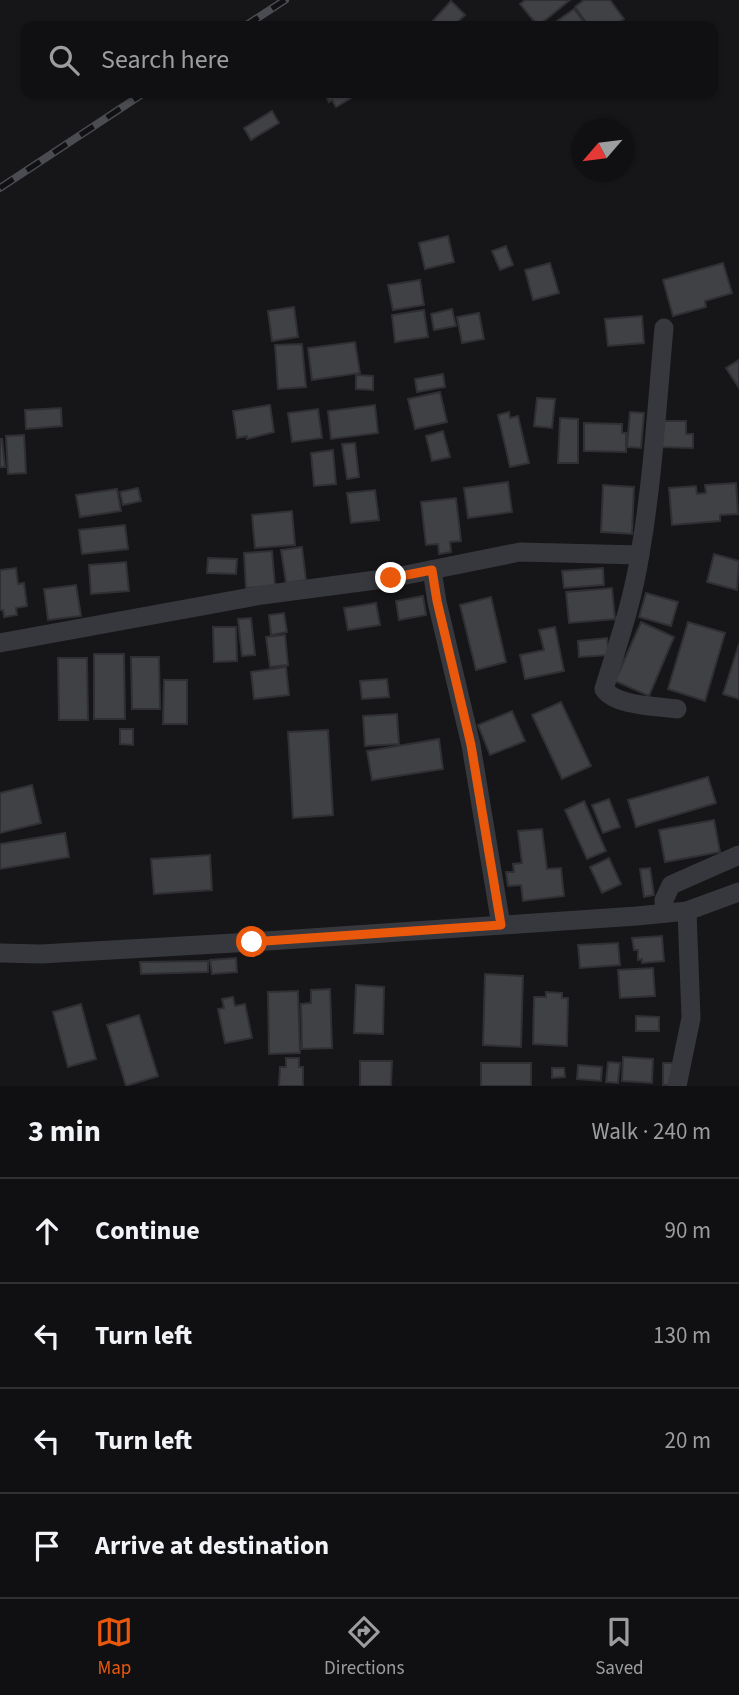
<!DOCTYPE html>
<meta charset="utf-8">
<style>
:root{--surface:#101012;--page:#19191b;--text:#f1f3f6;--muted:#9c9d9f;--line:#303032;--accent:#ea580c}
body{margin:0;font-family:"Source Sans 3",sans-serif;background:var(--page);color:var(--text)}
.compass{position:absolute;left:571px;top:119px;width:63px;height:63px;border-radius:50%;background:var(--surface);box-shadow:0 2px 5px #0004;rotate:242deg}
.stop{position:absolute;width:21px;height:21px;margin:-16px;border:5px solid #ea580c;border-radius:50%;background:#fff}
.stop.end{background:#ea580c;border-color:#fff;box-shadow:0 2px 7px #0008}
.list{margin:0;padding:0;list-style:none}
h2{display:flex;justify-content:space-between;align-items:center;height:91px;margin:0;padding:0 28px;font-size:30px}
h2 small{font-size:23px;font-weight:400;color:var(--muted)}
.list li{display:grid;grid-template-columns:46px 1fr auto;gap:21px;align-items:center;box-sizing:border-box;height:105px;padding:0 28px;border-top:2px solid var(--line)}
.list b{display:block;font-size:26px;white-space:nowrap}
.list em{font-size:23px;font-style:normal;color:var(--muted)}
.icon{flex:none;width:38px;height:38px;fill:none;stroke:currentColor;stroke-width:2;stroke-linecap:round;stroke-linejoin:round}
.map{position:relative;flex:none;width:739px;height:1086px;overflow:hidden}
.search{position:absolute;background:var(--surface);box-shadow:0 2px 5px #0004;left:21px;right:21px;top:21px;height:77px;display:flex;align-items:center;gap:18px;box-sizing:border-box;padding:0 24px;border-radius:14px;color:var(--muted);font-size:26px}
.sheet{height:511px;background:var(--surface)}
nav{display:flex;justify-content:space-around;align-items:center;box-sizing:border-box;height:98px;border-top:2px solid var(--line);background:var(--surface);font-size:19px;color:var(--muted)}
nav a{display:grid;justify-items:center;gap:4px}
nav .on{color:var(--accent)}
.map>svg:first-child{display:block}
</style>
<div class="map">
<svg width="739" height="1086" viewBox="0 0 739 1086">
<rect width="100%" height="100%" fill="#161618"/>
<g fill="#404145" stroke="#303034" stroke-width="2">
<path d="M525,0H570L538,26L520,4Z"/>
<path d="M584,0H610L624,19L614,26H589L575,7Z"/>
<path d="M451,1L465,15L453,26H428Z"/>
<path d="M574,9L587,26H550Z"/>
<path d="M324,93H360L336,107L332,100L329,102Z"/>
<path d="M272,111L279,123L251,140L244,128Z"/>
<path d="M448,236L454,262L425,269L419,243Z"/>
<path d="M506,246L513,265L500,270L492,251Z"/>
<path d="M550,263L559,293L533,300L525,270Z"/>
<path d="M723,263L732,293L705,301L706,307L673,316L663,280Z"/>
<path d="M420,280L424,305L393,310L388,285Z"/>
<path d="M294,307L298,337L272,341L268,311Z"/>
<path d="M452,309L456,326L434,330L431,314Z"/>
<path d="M424,310L428,337L395,342L392,315Z"/>
<path d="M479,313L484,339L462,343L457,317Z"/>
<path d="M642,316L644,343L608,346L605,319Z"/>
<path d="M355,342L360,373L312,380L308,348Z"/>
<path d="M302,344L306,387L278,389L275,345Z"/>
<path d="M739,360V388L726,368Z"/>
<path d="M443,374L445,387L417,392L415,379Z"/>
<path d="M356,375L373,376V390L356,389Z"/>
<path d="M440,392L447,422L415,429L408,399Z"/>
<path d="M537,398L555,399L552,428L534,426Z"/>
<path d="M270,405L274,432L247,439V436L237,438L233,411Z"/>
<path d="M375,405L378,433L331,439L328,411Z"/>
<path d="M61,408L62,426L26,429L25,410Z"/>
<path d="M318,409L322,438L292,442L288,413Z"/>
<path d="M509,412L510,418L518,416L529,463L510,467L498,415Z"/>
<path d="M630,412L644,413L641,448L627,447Z"/>
<path d="M560,418L578,419V463H558Z"/>
<path d="M662,421H686V434H693V448L659,447Z"/>
<path d="M584,423L622,424V433H626V452L584,451Z"/>
<path d="M443,431L450,457L432,461L426,436Z"/>
<path d="M24,435L26,473L8,474L6,436Z"/>
<path d="M0,439H2L5,467H0Z"/>
<path d="M355,443L359,477L347,479L342,444Z"/>
<path d="M333,450L336,484L314,486L311,453Z"/>
<path d="M508,482L512,512L468,518L464,488Z"/>
<path d="M736,483L738,514L720,515V521L672,525L669,488L696,486L697,494L706,493L705,485Z"/>
<path d="M603,485L634,487L632,534L601,532Z"/>
<path d="M138,488L141,501L123,505L120,492Z"/>
<path d="M117,489L121,511L80,517L76,495Z"/>
<path d="M375,490L379,520L351,523L347,493Z"/>
<path d="M456,498L461,541L450,542L451,552L439,554L438,544L426,545L421,502Z"/>
<path d="M292,511L295,545L255,548L252,515Z"/>
<path d="M125,525L128,549L82,554L79,530Z"/>
<path d="M302,547L306,580L286,583L281,550Z"/>
<path d="M272,551L275,586L246,588L244,553Z"/>
<path d="M714,554L739,561L737,590L707,582Z"/>
<path d="M208,558L237,559L236,574L207,573Z"/>
<path d="M126,562L129,591L91,594L89,565Z"/>
<path d="M16,568L18,584L24,583L27,606L16,608L17,615L4,617L3,610H0V570Z"/>
<path d="M603,568L604,585L564,588L562,571Z"/>
<path d="M76,585L81,616L48,620L44,589Z"/>
<path d="M612,588L615,619L569,623L566,592Z"/>
<path d="M646,593L678,602L671,626L639,617Z"/>
<path d="M423,596L426,615L399,620L396,601Z"/>
<path d="M491,597L506,662L476,670L460,605Z"/>
<path d="M376,603L380,625L348,630L344,608Z"/>
<path d="M284,613L287,632L271,635L269,615Z"/>
<path d="M251,618L255,655L242,656L238,619Z"/>
<path d="M641,622L674,637L649,696L615,681Z"/>
<path d="M688,622L725,633L705,701L668,689Z"/>
<path d="M213,627H236L237,661L214,662Z"/>
<path d="M555,627L564,671L525,679L520,655L544,650L539,630Z"/>
<path d="M285,635L288,665L270,667L266,637Z"/>
<path d="M607,638L609,655L579,657L578,641Z"/>
<path d="M739,644V699L723,694Z"/>
<path d="M94,654H124L125,719H94Z"/>
<path d="M131,657H159L160,709H132Z"/>
<path d="M58,658H87L88,720H59Z"/>
<path d="M286,667L289,695L254,699L251,672Z"/>
<path d="M387,679L389,697L362,699L360,681Z"/>
<path d="M164,680H187V724H163Z"/>
<path d="M561,702L591,766L562,779L532,715Z"/>
<path d="M512,711L525,741L490,755L478,725Z"/>
<path d="M397,714L399,744L365,746L363,716Z"/>
<path d="M120,729H133V745L120,744Z"/>
<path d="M328,730L333,815L293,818L288,732Z"/>
<path d="M439,739L443,769L372,780L367,751Z"/>
<path d="M708,777L716,803L636,827L628,800Z"/>
<path d="M32,785L41,823L0,833V793Z"/>
<path d="M609,799L620,827L603,833L592,805Z"/>
<path d="M584,801L606,851L587,859L565,810Z"/>
<path d="M714,820L720,852L665,862L659,830Z"/>
<path d="M542,829L547,869L561,868L564,896L523,901L521,885L508,886L506,872H514L513,864L522,863L518,831Z"/>
<path d="M65,833L69,857L0,869V844Z"/>
<path d="M210,855L212,890L154,894L151,859Z"/>
<path d="M609,858L621,884L602,893L590,867Z"/>
<path d="M650,868L654,895L644,897L640,869Z"/>
<path d="M662,936L664,961L642,963V959L638,960V950H634L632,938Z"/>
<path d="M618,943L620,965L580,968L578,945Z"/>
<path d="M236,958L237,972L212,974L210,960Z"/>
<path d="M208,961V972L141,974L140,962Z"/>
<path d="M653,968L655,996L620,998L618,970Z"/>
<path d="M485,974L523,976L521,1047L483,1045Z"/>
<path d="M356,985L384,987L383,1034L354,1033Z"/>
<path d="M330,989L332,1048L302,1049L301,1004L311,1003V990Z"/>
<path d="M298,991L300,1053L269,1054L268,992Z"/>
<path d="M546,992L562,993V998H568L567,1046L533,1044L534,997H546Z"/>
<path d="M233,997L235,1006L245,1004L252,1038L225,1043L218,1009L224,1008L222,999Z"/>
<path d="M81,1004L96,1059L68,1067L53,1012Z"/>
<path d="M139,1015L158,1076L126,1086L107,1025Z"/>
<path d="M636,1016L659,1017V1031H636Z"/>
<path d="M623,1057L653,1059L652,1083L622,1081Z"/>
<path d="M286,1058H299V1067H303V1086H279L280,1067H286Z"/>
<path d="M360,1061H392L391,1086H360Z"/>
<path d="M608,1062L620,1063L618,1083L606,1082Z"/>
<rect x="481" y="1063" width="50" height="23"/>
<path d="M663,1063H673L672,1085H663Z"/>
<path d="M578,1065L602,1067L601,1081L577,1079Z"/>
<path d="M552,1068H564L565,1077L552,1078Z"/>
</g>
<g fill="none" stroke-linecap="round" stroke-linejoin="round">
<g stroke="#37383d" stroke-width="19">
<path d="M664,328C657,403 653,479 640,554C633,600 618,644 604,689C615,706 657,706 677,709"/>
<path d="M432,570L437,602L471,745L501,925"/>
<path d="M0,643L262,595L391,578L520,552L640,555"/>
<path d="M665,913L664,900L671,885L739,855"/>
<path d="M0,953L41,954L252,942L637,916L687,911L739,892"/>
<path d="M677,1086L691,1018L687,911"/>
</g>
<g stroke="#4a4c52" stroke-width="8">
<g id="rail">
<path d="M245,26L285,0"/>
<path d="M0,188L144,93"/>
</g>
</g>
<use href="#rail" stroke="#111113" stroke-width="5" stroke-dasharray="16" stroke-linecap="butt"/>
</g>
<g fill="none" stroke-linecap="round" stroke-linejoin="round">
<path stroke="#ea580c" stroke-width="9" d="M252,942L501,925L471,745L437,601L432,570L391,578"/>
</g>
</svg>
<svg class="compass" viewBox="-18 -18 36 36"><path d="M0-13l5 13h-10z" fill="#e53935"/><path d="M0 13l5-13h-10z" fill="#9c9d9f"/></svg>
<div class="stop" style="left:252px;top:942px"></div>
<div class="stop end" style="left:391px;top:578px"></div>
<div class="search"><svg class="icon" aria-label="search" viewBox="0 0 24 24"><circle cx="10" cy="10" r="6"/><path d="M15 15l6 6"/></svg>Search here</div>
</div>
<section class="sheet">
<h2>3 min<small>Walk · 240 m</small></h2>
<ul class="list">
<li><svg class="icon" aria-label="ahead" viewBox="0 0 24 24"><path d="M12 20V5M6 11l6-6 6 6"/></svg><div><b>Continue</b></div><em>90 m</em></li>
<li><svg class="icon" aria-label="left" viewBox="0 0 24 24"><path d="M17 20v-9H6M10 6l-5 5 5 5"/></svg><div><b>Turn left</b></div><em>130 m</em></li>
<li><svg class="icon" aria-label="left" viewBox="0 0 24 24"><path d="M17 20v-9H6M10 6l-5 5 5 5"/></svg><div><b>Turn left</b></div><em>20 m</em></li>
<li><svg class="icon" aria-label="arrive" viewBox="0 0 24 24"><path d="M6 21V4h12l-3 4 3 4H6"/></svg><div><b>Arrive at destination</b></div></li>
</ul>
</section>
<nav>
<a class="on"><svg class="icon" aria-label="map" viewBox="0 0 24 24"><path d="M3 6l6-2 6 2 6-2v14l-6 2-6-2-6 2zM9 4v14M15 6v14"/></svg>Map</a>
<a><svg class="icon" aria-label="directions" viewBox="0 0 24 24"><path d="M12 3l9 9-9 9-9-9zM9 14v-3h6M13 9l2 2-2 2"/></svg>Directions</a>
<a><svg class="icon" aria-label="saved" viewBox="0 0 24 24"><path d="M7 4h10v16l-5-4-5 4z"/></svg>Saved</a>
</nav>
